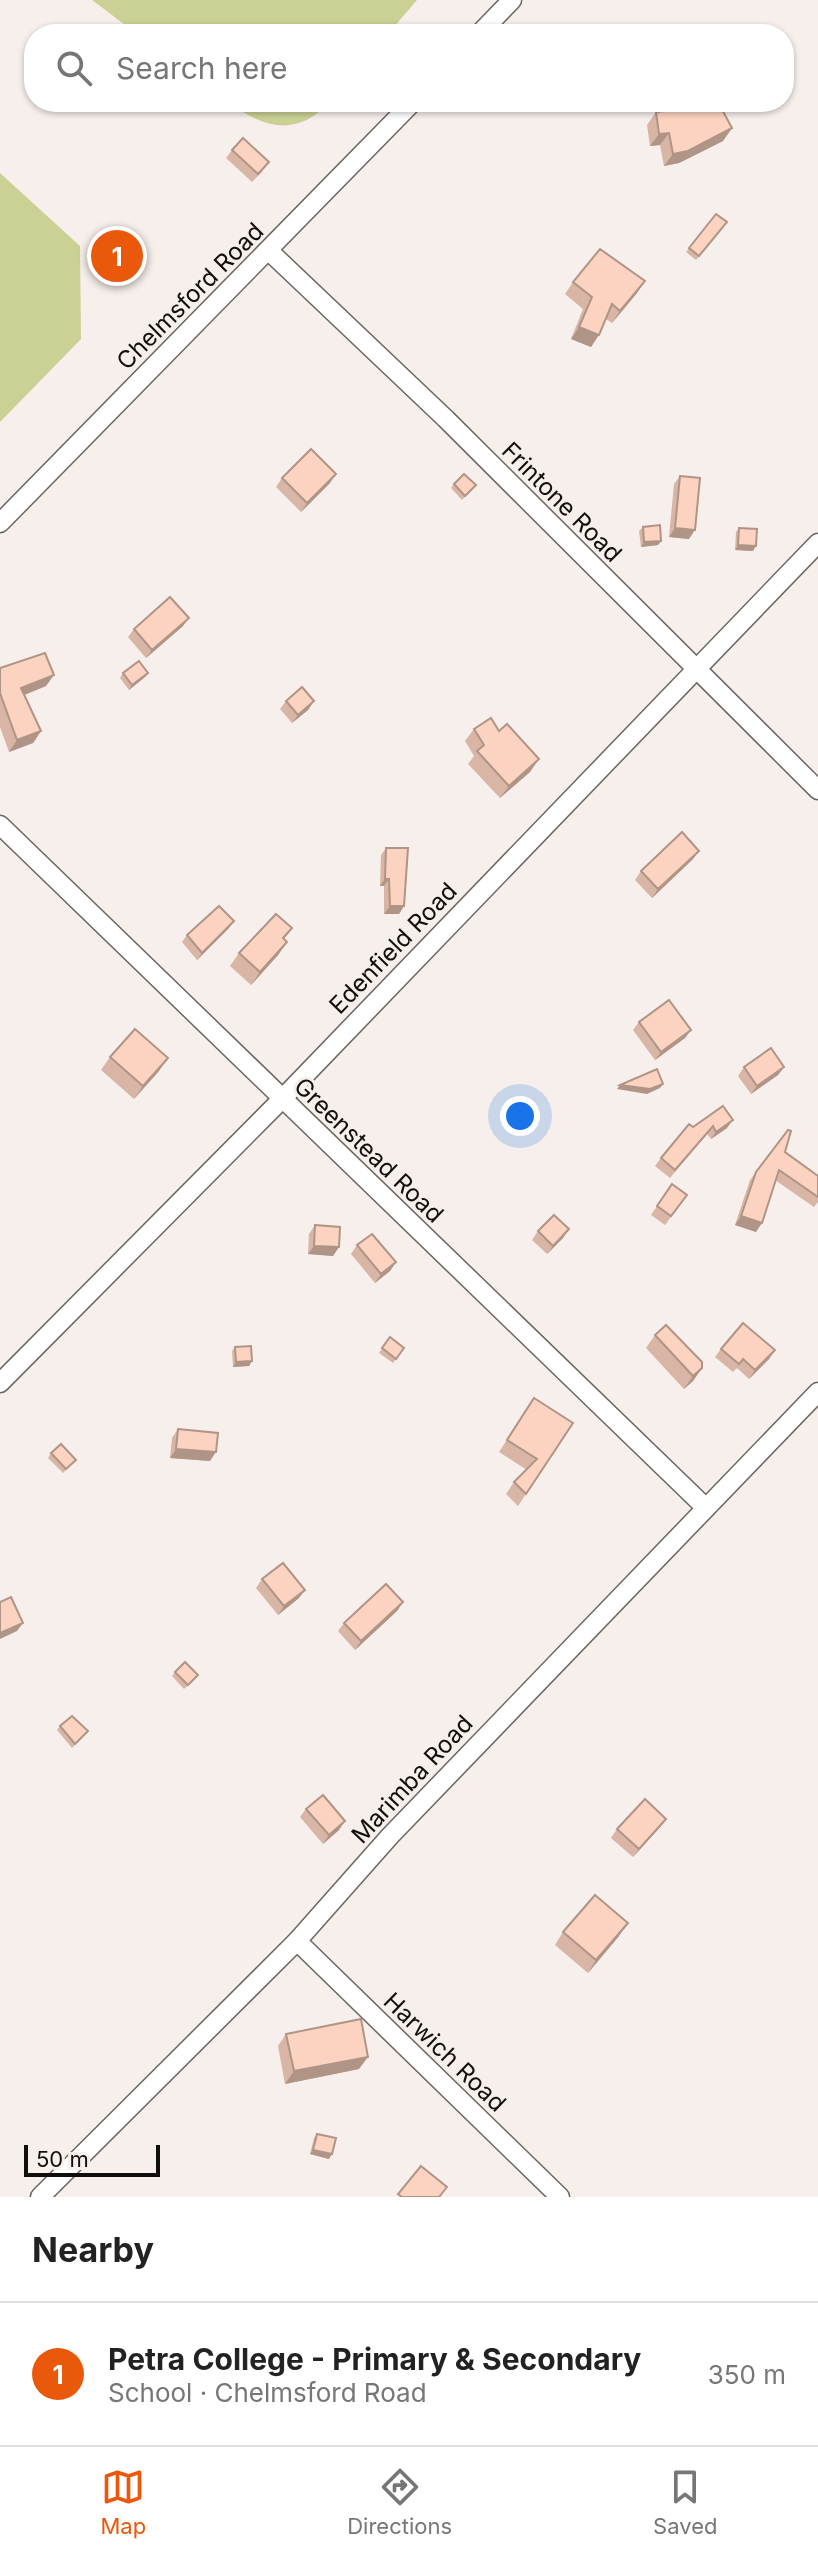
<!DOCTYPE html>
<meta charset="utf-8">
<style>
:root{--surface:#fff;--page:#f2f2f2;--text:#222;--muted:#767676;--line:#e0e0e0;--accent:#ea580c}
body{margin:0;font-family:Inter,sans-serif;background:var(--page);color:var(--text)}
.scale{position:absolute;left:24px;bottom:20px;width:136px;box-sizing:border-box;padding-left:8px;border:4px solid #110f0e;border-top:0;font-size:22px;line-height:28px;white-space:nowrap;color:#110f0e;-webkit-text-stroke:6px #f6efec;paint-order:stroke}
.you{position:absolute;left:520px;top:1116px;width:28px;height:28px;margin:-20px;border:6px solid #fff;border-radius:50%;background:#1a73e8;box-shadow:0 0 0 12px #1a73e833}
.badge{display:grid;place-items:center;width:52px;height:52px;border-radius:50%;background:var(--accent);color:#fff;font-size:26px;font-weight:700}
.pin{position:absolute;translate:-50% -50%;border:4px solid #fff;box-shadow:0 2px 8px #0006}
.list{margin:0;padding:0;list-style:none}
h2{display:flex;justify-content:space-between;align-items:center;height:104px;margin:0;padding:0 32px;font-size:34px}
h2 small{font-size:26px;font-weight:400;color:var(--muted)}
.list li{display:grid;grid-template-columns:52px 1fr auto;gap:24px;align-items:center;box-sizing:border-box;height:144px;padding:0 32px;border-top:2px solid var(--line)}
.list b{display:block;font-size:30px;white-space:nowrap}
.list p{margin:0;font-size:26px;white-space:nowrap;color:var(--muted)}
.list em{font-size:26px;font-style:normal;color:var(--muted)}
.icon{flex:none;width:44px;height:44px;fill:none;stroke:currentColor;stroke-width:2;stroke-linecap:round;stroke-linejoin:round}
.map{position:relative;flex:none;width:818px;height:2197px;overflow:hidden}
.search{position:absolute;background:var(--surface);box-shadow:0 2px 6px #0004;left:24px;right:24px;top:24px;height:88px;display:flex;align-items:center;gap:20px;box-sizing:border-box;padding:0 28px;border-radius:32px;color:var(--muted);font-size:30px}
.sheet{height:248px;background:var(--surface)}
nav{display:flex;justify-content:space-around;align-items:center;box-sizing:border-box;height:112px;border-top:2px solid var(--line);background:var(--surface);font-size:22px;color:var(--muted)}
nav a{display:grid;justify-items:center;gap:4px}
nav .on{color:var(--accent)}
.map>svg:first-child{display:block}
</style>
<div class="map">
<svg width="818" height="2197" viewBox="0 0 818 2197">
<rect width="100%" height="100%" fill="#f6efec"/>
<g fill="#cbd195">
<path d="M92,0H417L388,34H137Z"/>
<path d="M228,102H329C297,138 263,128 228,102Z"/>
<path d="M0,173L80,246L81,339L0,422Z"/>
</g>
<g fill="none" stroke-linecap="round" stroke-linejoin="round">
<g stroke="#6c6663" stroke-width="21">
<g id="minor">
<path d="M479,34L512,0"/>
<path d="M269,251L446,419L818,790"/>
<path d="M0,523L413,102"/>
<path d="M0,825L706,1508"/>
<path d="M0,1383L282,1099L818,543"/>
<path d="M297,1941L560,2197"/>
<path d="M40,2197L297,1941L390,1836L818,1392"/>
</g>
</g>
<use href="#minor" stroke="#fff" stroke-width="18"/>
</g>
<g fill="#d8b5a5">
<path d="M684,102H718L732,128L723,141L679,163L664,166L660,145L650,146L647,125L656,112L678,110Z"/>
<path d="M232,150L263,171L252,182L226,158Z"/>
<path d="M716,214L727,222L696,260L686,252Z"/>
<path d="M573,282L637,293L612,323L606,319L591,347L571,339L583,309L565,294Z"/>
<path d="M680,476L689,539L669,537L674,484Z"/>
<path d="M282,478L330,483L301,512L276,487Z"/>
<path d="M454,484L476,485L462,500L451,488Z"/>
<path d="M643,527L661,541L658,545L641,547L639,531Z"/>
<path d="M739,528L753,551L735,550L736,532Z"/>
<path d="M183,626L146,658L128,637L134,629Z"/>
<path d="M0,668L46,686L24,695L41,731L33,743L9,752L0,727Z"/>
<path d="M123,673H148L145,677L129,690L120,678Z"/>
<path d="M286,701L308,710L292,723L280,709Z"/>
<path d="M474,729L499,731L530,772L500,798L468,764L474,756L465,741Z"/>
<path d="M386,848L404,906L399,914H384V886H380L381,855Z"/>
<path d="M693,859L652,898L635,880L641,871Z"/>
<path d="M229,928L197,960L182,942L187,935Z"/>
<path d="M292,928L284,939L287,942L278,955L251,985L230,966L239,953Z"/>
<path d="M639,1022L691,1030L685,1038L655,1060L633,1030Z"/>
<path d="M110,1057L159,1071L134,1099L101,1070Z"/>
<path d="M744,1067H784L778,1075L751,1094L738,1076Z"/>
<path d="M723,1106L727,1128L711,1139L707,1134L670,1178L655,1166L661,1158L693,1127Z"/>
<path d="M785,1152L818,1176V1202L814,1207L775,1180L756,1232L735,1225L750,1180L756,1172Z"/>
<path d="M672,1184L687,1195L665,1225L651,1215Z"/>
<path d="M315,1225L339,1247L333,1256L308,1254L309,1234Z"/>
<path d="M538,1231L563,1238L547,1254L532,1240Z"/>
<path d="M357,1245L396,1262L390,1271L375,1283L351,1254Z"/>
<path d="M655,1335L702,1368L693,1381L684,1389L646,1348Z"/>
<path d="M390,1337L404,1348L393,1363L379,1353Z"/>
<path d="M235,1347L249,1366L233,1367L232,1351Z"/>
<path d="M721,1349L775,1350L769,1359L749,1379L737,1368L733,1372L715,1357Z"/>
<path d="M526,1410L573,1423L518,1506L506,1494L514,1482L527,1470L499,1452Z"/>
<path d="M178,1429L210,1461L170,1458L172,1438Z"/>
<path d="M51,1453L76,1460L63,1473L48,1458Z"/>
<path d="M262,1579L299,1598L278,1615L256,1588Z"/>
<path d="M403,1602L397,1611L355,1650L338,1631L344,1623Z"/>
<path d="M175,1672L195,1679L184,1689L172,1676Z"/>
<path d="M60,1726L88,1731L72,1748L57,1730Z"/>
<path d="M306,1809L339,1830L323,1844L300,1817Z"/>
<path d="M666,1819L660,1827L633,1857L611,1838L617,1829Z"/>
<path d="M563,1932L619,1936L588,1973L555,1945Z"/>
<path d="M286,2034L359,2069L285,2084L278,2046Z"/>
<path d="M317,2134L329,2159L310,2154L314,2138Z"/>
</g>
<g fill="#b09486">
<path d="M732,128L723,141L679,163L664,166L673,154Z"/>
<path d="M669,133L660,145L650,146L659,134Z"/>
<path d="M645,281L637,293L612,323L620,311Z"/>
<path d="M579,327L599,335L591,347L571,339Z"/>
<path d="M336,474L330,483L301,512L307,503Z"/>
<path d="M675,528L695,530L689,539L669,537Z"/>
<path d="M661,541L658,545L641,547L644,542Z"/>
<path d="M738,545L756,546L753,551L735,550Z"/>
<path d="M189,618L183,626L146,658L152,650Z"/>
<path d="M148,673L145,677L129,690L132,685Z"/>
<path d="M54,675L46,686L12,700L21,688Z"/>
<path d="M314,701L308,710L292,723L298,715Z"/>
<path d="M41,731L33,743L9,752L17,740Z"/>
<path d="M539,759L530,772L500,798L509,786Z"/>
<path d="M699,851L693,859L652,898L658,889Z"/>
<path d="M385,879H389L384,886H380Z"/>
<path d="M390,906H404L399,914H384Z"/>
<path d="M234,921L229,928L197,960L202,953Z"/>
<path d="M287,942L278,955L251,985L260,972Z"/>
<path d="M691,1030L685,1038L655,1060L661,1052Z"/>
<path d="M168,1058L159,1071L134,1099L143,1086Z"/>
<path d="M784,1067L778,1075L751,1094L757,1086Z"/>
<path d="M663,1084L660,1088L647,1094L617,1089L620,1085Z"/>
<path d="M733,1120L727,1128L711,1139L716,1132Z"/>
<path d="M741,1216L762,1223L756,1232L735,1225Z"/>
<path d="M569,1229L563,1238L547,1254L553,1246Z"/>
<path d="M314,1246L339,1247L333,1256L308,1254Z"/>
<path d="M396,1262L390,1271L375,1283L381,1274Z"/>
<path d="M775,1350L769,1359L749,1379L755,1370Z"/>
<path d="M252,1361L249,1366L233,1367L236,1362Z"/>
<path d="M702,1368L693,1381L684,1389L693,1376Z"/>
<path d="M176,1449L216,1452L210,1461L170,1458Z"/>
<path d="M305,1590L299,1598L278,1615L284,1606Z"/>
<path d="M403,1602L397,1611L355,1650L361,1641Z"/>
<path d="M23,1623L17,1631L0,1639V1633Z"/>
<path d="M666,1819L660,1827L633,1857L639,1849Z"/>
<path d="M345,1821L339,1830L323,1844L329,1835Z"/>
<path d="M628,1923L619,1936L588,1973L596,1960Z"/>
<path d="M368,2057L359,2069L285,2084L294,2071Z"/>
<path d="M313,2150L332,2154L329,2159L310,2154Z"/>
</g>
<g fill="#fbd3c0" stroke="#b09486" stroke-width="2">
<path d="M687,102H718L732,128L688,151L673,154L669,133L659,134L656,112L690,108Z"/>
<path d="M243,138L269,162L258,174L232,150Z"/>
<path d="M716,214L727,222L699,256L689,248Z"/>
<path d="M600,249L645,281L620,311L612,304L599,335L579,327L592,297L573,282Z"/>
<path d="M311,449L336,474L307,503L282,478Z"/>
<path d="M464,474L476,485L465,496L454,484Z"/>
<path d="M680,476L700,478L695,530L675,528Z"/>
<path d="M660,525L661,541L644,542L643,527Z"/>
<path d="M739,528L757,529L756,546L738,545Z"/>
<path d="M170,597L189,618L152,650L134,629Z"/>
<path d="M45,653L54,675L21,688L41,731L17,740L0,693V668Z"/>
<path d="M139,661L148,673L132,685L123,673Z"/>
<path d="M302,687L314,701L298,715L286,701Z"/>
<path d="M491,718L499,731L507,724L539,759L509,786L477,751L484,745L474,729Z"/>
<path d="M682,832L699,851L658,889L641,871Z"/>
<path d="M386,848H408L404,906H390L389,879H385Z"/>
<path d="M219,906L234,921L202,953L187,935Z"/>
<path d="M276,914L292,928L283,938L287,942L260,972L239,953Z"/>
<path d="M669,1000L691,1030L661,1052L639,1022Z"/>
<path d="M135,1029L168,1058L143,1086L110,1057Z"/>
<path d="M771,1048L784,1067L757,1086L744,1067Z"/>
<path d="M657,1069L663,1084L650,1089L620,1085Z"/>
<path d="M723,1106L733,1120L716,1132L713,1126L675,1170L661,1158L689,1124L693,1127Z"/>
<path d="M788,1130L791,1131L785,1152L818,1176V1197L779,1170L762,1223L741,1216L756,1172Z"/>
<path d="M672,1184L687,1195L671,1216L657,1206Z"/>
<path d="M554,1215L569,1229L553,1246L538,1231Z"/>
<path d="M315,1225L340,1227L339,1247L314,1246Z"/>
<path d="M372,1234L396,1262L381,1274L357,1245Z"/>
<path d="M743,1323L775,1350L755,1370L743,1359L739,1364L721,1349Z"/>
<path d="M666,1325L702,1362V1368L693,1376L655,1335Z"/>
<path d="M390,1337L404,1348L396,1359L382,1348Z"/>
<path d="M251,1346L252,1361L236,1362L235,1347Z"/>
<path d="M534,1398L573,1423L526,1494L514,1482L537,1459L507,1440Z"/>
<path d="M178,1429L218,1433L216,1452L176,1449Z"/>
<path d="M61,1444L76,1460L66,1469L51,1453Z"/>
<path d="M283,1563L305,1590L284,1606L262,1579Z"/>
<path d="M386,1584L403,1602L361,1641L344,1623Z"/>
<path d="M11,1597L23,1623L0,1633V1602Z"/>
<path d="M185,1662L198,1675L188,1685L175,1672Z"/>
<path d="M72,1716L88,1731L75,1744L60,1726Z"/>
<path d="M323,1795L345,1821L329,1835L306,1809Z"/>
<path d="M645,1799L666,1819L639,1849L617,1829Z"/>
<path d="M595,1895L628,1923L596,1960L563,1932Z"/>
<path d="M361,2019L368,2057L294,2071L286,2034Z"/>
<path d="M317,2134L336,2138L332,2154L313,2150Z"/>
<path d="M421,2166L447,2187L439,2197H402L398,2194Z"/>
</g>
<g text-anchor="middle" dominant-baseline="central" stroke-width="6" stroke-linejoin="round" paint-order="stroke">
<g font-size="24" fill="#110f0e" stroke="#f6efec">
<text transform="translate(190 296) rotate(-45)">Chelmsford Road</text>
<text transform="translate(562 502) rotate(45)">Frintone Road</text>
<text transform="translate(393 948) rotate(-46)">Edenfield Road</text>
<text transform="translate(369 1150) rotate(44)">Greenstead Road</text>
<text transform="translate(412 1779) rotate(-47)">Marimba Road</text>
<text transform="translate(445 2052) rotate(44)">Harwich Road</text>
</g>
</g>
</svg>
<div class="scale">50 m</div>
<div class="you"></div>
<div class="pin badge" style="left:117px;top:256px">1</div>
<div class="search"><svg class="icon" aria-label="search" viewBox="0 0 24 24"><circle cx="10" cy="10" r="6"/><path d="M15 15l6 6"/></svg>Search here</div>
</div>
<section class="sheet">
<h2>Nearby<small></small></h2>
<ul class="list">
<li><span class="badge">1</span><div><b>Petra College - Primary &amp; Secondary</b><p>School · Chelmsford Road</p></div><em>350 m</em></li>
</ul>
</section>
<nav>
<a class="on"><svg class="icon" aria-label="map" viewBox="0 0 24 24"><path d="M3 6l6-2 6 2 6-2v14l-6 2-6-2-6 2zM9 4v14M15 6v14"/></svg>Map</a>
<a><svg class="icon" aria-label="directions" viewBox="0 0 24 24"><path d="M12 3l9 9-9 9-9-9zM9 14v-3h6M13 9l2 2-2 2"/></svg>Directions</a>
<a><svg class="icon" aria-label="saved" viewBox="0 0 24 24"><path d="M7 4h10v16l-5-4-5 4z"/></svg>Saved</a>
</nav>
